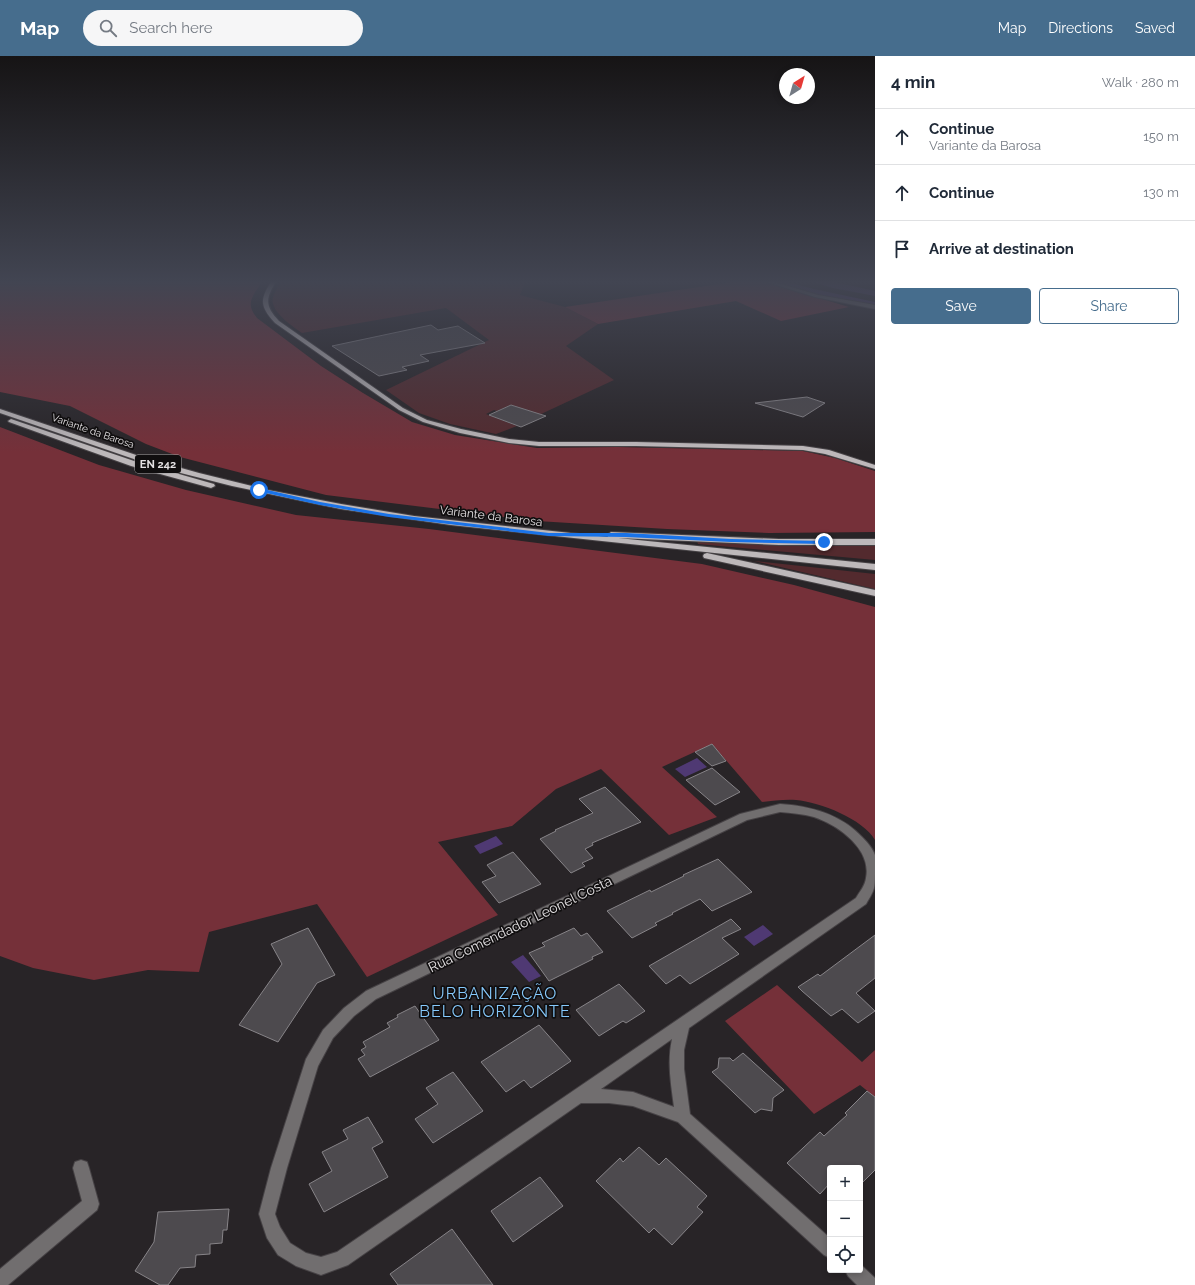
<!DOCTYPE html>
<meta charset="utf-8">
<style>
:root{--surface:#fff;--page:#f6f6f7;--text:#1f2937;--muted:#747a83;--line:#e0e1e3;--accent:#466d8d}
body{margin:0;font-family:Raleway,sans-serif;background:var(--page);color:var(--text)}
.controls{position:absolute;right:12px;bottom:12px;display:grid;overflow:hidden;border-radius:4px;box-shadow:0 2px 6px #0003}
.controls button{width:36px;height:36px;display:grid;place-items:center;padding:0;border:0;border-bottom:1px solid var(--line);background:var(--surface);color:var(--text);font:20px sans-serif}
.compass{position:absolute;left:779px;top:12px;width:36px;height:36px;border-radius:50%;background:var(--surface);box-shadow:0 2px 6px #0003;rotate:37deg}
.stop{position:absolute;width:12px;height:12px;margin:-9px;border:3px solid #1a73e8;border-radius:50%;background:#fff}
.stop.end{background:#1a73e8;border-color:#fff;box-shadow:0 1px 4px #0008}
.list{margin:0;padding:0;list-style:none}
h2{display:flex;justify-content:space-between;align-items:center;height:52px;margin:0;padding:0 16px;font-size:17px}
h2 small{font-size:13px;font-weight:400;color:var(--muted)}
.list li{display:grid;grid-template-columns:26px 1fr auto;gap:12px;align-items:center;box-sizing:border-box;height:56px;padding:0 16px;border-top:1px solid var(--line)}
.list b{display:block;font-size:15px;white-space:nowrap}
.list p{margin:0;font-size:13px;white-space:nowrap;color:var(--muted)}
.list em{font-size:13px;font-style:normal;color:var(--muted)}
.actions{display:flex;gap:8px;padding:12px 16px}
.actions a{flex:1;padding:9px 0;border:1px solid var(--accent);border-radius:4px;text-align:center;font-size:14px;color:var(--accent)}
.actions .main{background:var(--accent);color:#fff}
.icon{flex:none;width:22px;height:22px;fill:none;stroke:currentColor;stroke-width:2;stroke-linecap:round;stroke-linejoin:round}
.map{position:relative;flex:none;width:875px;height:1229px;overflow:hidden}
header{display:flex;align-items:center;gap:24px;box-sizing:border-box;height:56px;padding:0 20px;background:var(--accent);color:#fff}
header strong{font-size:19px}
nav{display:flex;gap:22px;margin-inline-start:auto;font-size:14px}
.search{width:280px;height:36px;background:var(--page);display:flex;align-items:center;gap:10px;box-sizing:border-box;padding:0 14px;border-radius:22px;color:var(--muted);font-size:15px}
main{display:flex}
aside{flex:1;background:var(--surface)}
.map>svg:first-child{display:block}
</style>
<header>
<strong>Map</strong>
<div class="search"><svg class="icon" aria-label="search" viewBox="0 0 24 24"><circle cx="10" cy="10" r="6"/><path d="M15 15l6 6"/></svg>Search here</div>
<nav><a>Map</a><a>Directions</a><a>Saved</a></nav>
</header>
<main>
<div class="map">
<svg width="875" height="1229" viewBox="0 0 875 1229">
<rect width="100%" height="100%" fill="#282427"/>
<g fill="#532a2e">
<path d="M282,224H526L520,239L565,251L598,268L566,290L614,324L539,359L511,349L497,355L494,354L486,358L517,370L496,378L450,368L419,357L386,334L489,284L446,252L302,277C292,270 269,255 273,241C275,235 279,229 282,224Z"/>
<path d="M697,485L778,489H875V504L698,488Z"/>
<path d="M754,505L875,518V533Z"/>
</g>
<g fill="#753039">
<path d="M0,224H263C254,239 244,246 257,262L321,310L363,337L412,366L455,379L537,392L617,391L803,395L835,402L875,415V476L769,477L667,473L537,465L326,439L180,401L146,388L70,350L0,336Z"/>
<path d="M746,224H758L849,251L781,265L736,245L598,268L565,251Z"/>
<path d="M0,371L99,409L186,434L296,459L429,473L702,508L794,529L875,551V784C863,763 820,746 796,744C785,743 773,745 762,746L712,688L662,711L717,761L669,779L601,713L556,733L512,770L438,786L498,859L367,921L317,848L209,876L199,916L148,914L94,924L33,912L0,900Z"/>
<path d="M777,929L862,1006L875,994V1041L860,1029L814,1058L725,965Z"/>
</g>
<g fill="#4f3973">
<path d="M806,224H826L875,235V240L833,232Z"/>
<path d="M697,702L707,711L685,721L675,713Z"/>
<path d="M496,780L503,788L480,798L474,790Z"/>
<path d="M763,869L773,878L754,890L744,881Z"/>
<path d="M523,899L541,920L529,926L511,906Z"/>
</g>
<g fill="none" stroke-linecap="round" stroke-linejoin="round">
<path fill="#4f3973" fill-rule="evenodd" d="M766,224H780L814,233L875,246V252L812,239L768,226Z"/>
</g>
<g fill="#4d4a4e" stroke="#878488">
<path d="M431,269L438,274L458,270L485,287L420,299L429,305L402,311L407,314L379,320L332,290Z"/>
<path d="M807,341L825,347L803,361L755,347Z"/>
<path d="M511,349L546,360L521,371L489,359Z"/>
<path d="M712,688L726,705L712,710L695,696Z"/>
<path d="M712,712L740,736L715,749L686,724Z"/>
<path d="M605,731L641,766L592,787L593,789L585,793L593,802L582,807L585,810L571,817L540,783L556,775L555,774L593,757L579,743Z"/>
<path d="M513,796L541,828L499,847L482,826L496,820L487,809Z"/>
<path d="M718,803L752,836L712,855L700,843L672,857L673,858L655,867L657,869L632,882L607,855L650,834L651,836L684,820L683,819Z"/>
<path d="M731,863L741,873L722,882L739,898L690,928L680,919L666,928L649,910Z"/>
<path d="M308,872L335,919L317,927L278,986L239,969L282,908L271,888Z"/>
<path d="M574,872L581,880L587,877L603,896L592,901L593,903L549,925L529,897L545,890L542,887Z"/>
<path d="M875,879V922L856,937L875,955L858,967L842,953L831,960L802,935L798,931L818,918L820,920Z"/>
<path d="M619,928L645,955L626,967L623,965L599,980L576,954Z"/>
<path d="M415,950L439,984L370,1021L358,1003L365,999L361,994L366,991L363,986L390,971L387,967L398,961L397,959Z"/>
<path d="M539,969L571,1005L531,1032L524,1024L506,1036L481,1006Z"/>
<path d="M743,997L784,1034L773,1042L772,1055L761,1053L755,1057L712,1016L718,1012L719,1002H730L733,1005Z"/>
<path d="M453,1016L483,1055L433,1087L415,1063L438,1048L426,1032Z"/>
<path d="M867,1035L875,1041V1114L860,1129V1112H830V1127L820,1138L787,1107L820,1076L824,1080L847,1059L845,1057Z"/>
<path d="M368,1061L383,1086L372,1092L388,1121L324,1156L309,1128L332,1115L322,1096L348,1083L343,1074Z"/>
<path d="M639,1091L659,1109L666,1102L707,1140L697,1151L703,1156L672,1189L654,1172L649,1177L596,1125L620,1102L623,1106Z"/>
<path d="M540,1121L563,1150L513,1186L491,1155Z"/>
<path d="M229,1153L227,1174H223L222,1187L210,1188V1198L196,1199L195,1211L180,1212L168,1229H160L135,1215L154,1186L158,1156Z"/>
<path d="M452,1173L493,1229H398L390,1218Z"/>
</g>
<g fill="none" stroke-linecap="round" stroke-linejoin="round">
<g stroke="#464245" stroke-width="2">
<g id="minor">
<path d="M760,224H768L818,239L875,249V253L815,241Z"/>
<path d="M780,748C811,750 841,758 863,782C867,786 873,793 875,799C875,804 875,810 875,814C875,833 875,833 866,848L689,972L684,994V1013L690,1058L830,1182V1202L824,1199L678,1066L633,1050L609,1047H581L348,1209L321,1219L296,1210L278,1199L267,1182L259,1158L271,1112L306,1003L323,974L344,952L366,935L740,758ZM780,756C791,757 803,758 814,761C838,769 872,793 866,822C865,830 860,835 856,842L337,1196L321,1201L306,1197L290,1187L280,1171L275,1158L287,1112L318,1010L333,982L354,960L376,943L747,764ZM672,983C667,1006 671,1028 674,1051L633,1036L601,1033Z"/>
<path d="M81,1104L87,1106L89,1112L99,1148L97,1154L8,1229H0V1213L82,1145L73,1112L75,1106Z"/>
<path d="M860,1208L875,1222V1229H857L848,1220L845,1214H860Z"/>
</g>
</g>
<g stroke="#464245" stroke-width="2">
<g id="major">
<path d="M272,224H277C266,242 264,249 279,265L403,352L427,364L461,373L509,383L539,386H636L803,390L829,394L875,409V413L825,398L803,394L636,390H539L509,387L460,377L423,366L399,354L275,267C259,250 260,243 272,224Z"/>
<path d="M0,353L142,401L199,417L268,434L341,448L414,460L608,481L607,479L611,476L779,483H875V489H779L618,482L875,508V514L451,469L341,453L232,430L157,411L0,357Z"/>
<path d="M11,363L137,406L214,428L215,430L211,432L131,410L9,366L8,365Z"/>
<path d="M707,497L875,534V540L704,502L703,500L704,498Z"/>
</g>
</g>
<use href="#minor" fill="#716e6f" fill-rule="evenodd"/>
<use href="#major" fill="#bdb8ba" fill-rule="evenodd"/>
</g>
<linearGradient id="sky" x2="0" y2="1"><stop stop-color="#161415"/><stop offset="0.57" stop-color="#424552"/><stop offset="1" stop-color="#424552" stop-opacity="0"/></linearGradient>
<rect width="875" height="396" fill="url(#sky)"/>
<path fill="#1a73e8" d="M259,432L320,446L389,458L549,477H626L731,483L824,485L826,486L824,488L731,486L626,481L549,480L389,461L320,449L257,435V433Z"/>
<g text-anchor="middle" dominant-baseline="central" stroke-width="3.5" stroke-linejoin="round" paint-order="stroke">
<g font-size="10" fill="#e4e1e3" stroke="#100e0f">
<text transform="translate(93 375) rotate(19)">Variante da Barosa</text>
</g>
<rect fill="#100e0f" stroke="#a4a2a3" stroke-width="1" x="135" y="399" width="46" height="18" rx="3"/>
<g font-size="11" font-weight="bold" fill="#e4e1e3">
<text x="158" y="408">EN 242</text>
</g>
<g font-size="12" fill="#e4e1e3" stroke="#100e0f">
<text transform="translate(491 460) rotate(7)">Variante da Barosa</text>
</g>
<g font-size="14" fill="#e4e1e3" stroke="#100e0f">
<text transform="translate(520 868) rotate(-26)">Rua Comendador Leonel Costa</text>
</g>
<g font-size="16" letter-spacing="1" fill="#86c9fc" stroke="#100e0f">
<text x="495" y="937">URBANIZAÇÃO<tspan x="495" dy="18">BELO HORIZONTE</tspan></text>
</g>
</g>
</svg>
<div class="controls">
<button>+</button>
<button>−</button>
<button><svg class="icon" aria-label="locate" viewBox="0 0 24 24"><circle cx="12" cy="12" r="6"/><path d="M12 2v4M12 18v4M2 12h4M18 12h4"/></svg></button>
</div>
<svg class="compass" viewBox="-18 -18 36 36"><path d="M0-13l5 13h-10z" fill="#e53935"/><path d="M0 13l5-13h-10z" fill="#747a83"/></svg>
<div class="stop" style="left:259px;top:434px"></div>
<div class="stop end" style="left:824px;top:486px"></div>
</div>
<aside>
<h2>4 min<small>Walk · 280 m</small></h2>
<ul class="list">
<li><svg class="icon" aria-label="ahead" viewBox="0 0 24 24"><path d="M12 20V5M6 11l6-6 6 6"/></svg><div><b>Continue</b><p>Variante da Barosa</p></div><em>150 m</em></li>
<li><svg class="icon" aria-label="ahead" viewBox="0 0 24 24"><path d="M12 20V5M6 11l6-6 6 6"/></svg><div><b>Continue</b></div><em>130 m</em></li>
<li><svg class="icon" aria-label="arrive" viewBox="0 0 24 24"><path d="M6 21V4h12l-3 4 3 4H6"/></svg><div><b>Arrive at destination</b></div></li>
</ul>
<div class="actions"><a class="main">Save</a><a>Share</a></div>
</aside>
</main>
